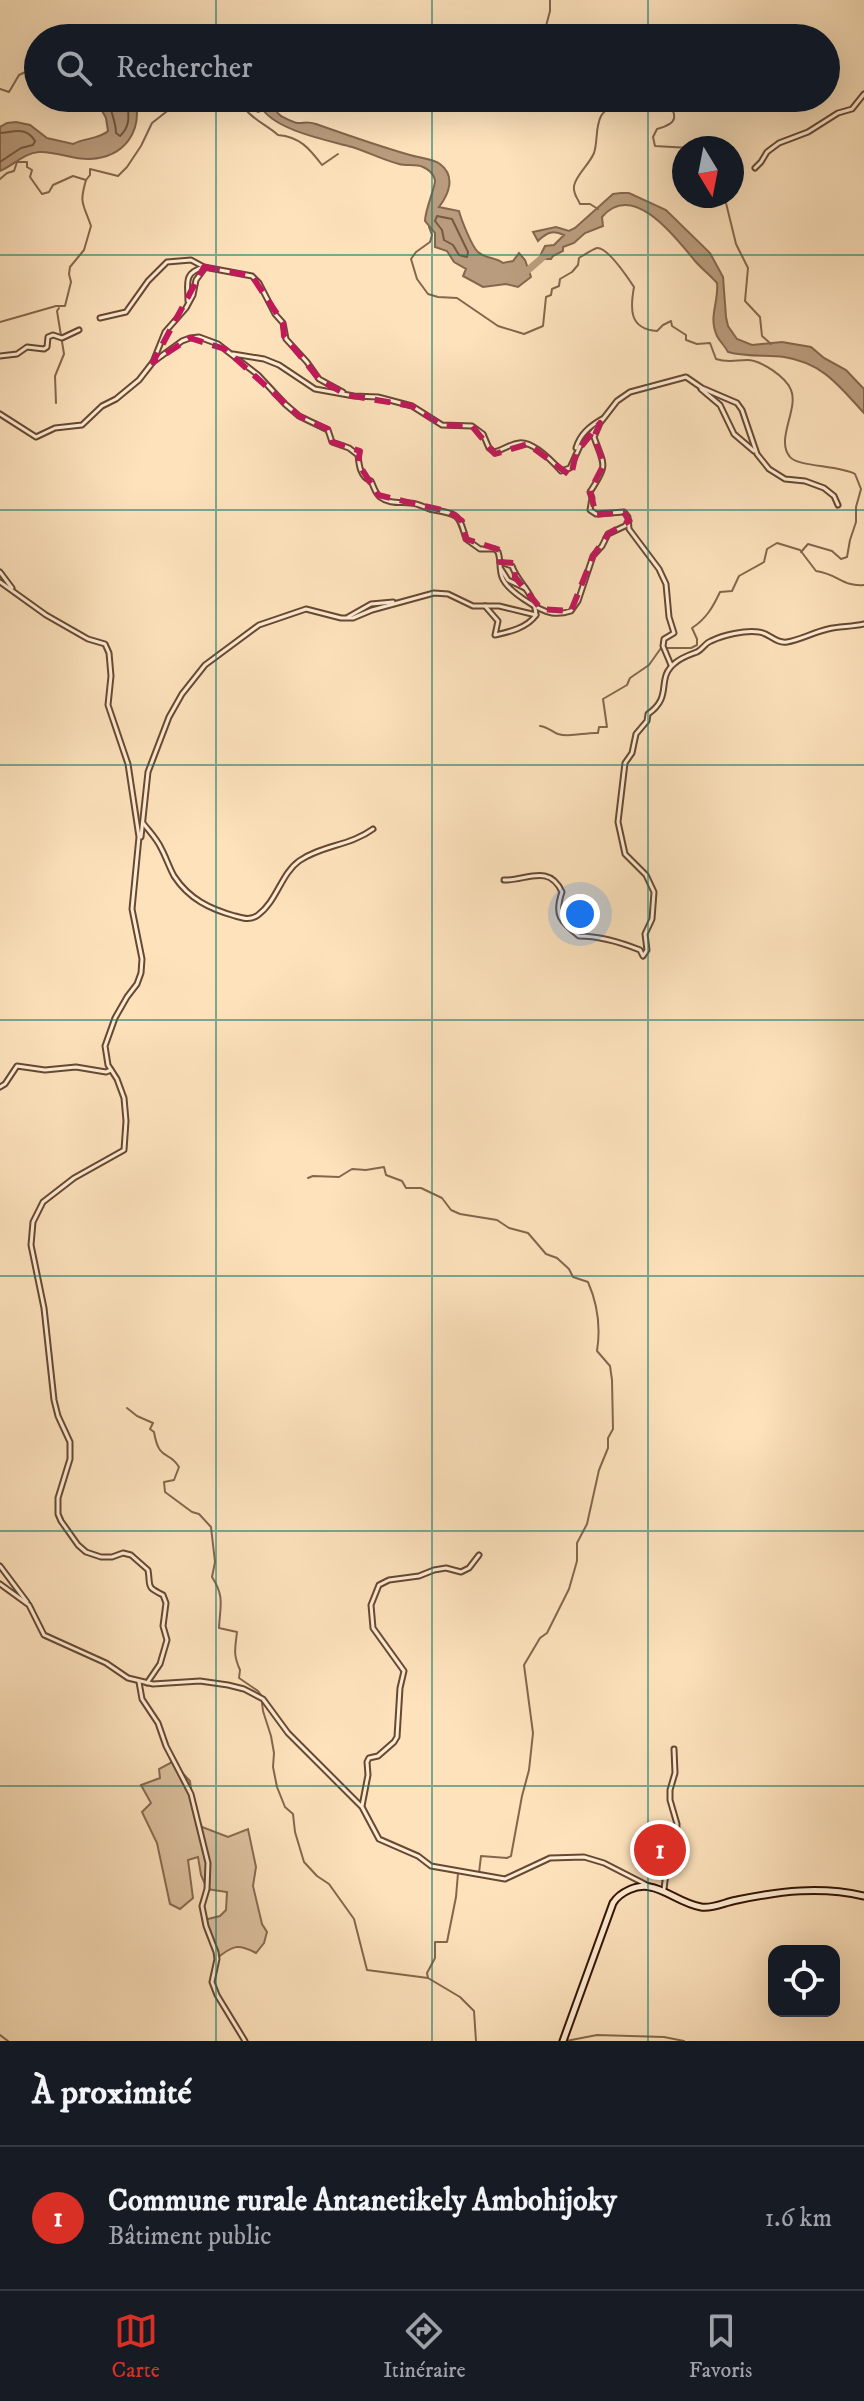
<!DOCTYPE html>
<html lang="fr">
<meta charset="utf-8">
<style>
:root{--surface:#171b24;--page:#242831;--text:#f1f3f6;--muted:#9ea1a6;--line:#363941;--accent:#d93025}
body{margin:0;font-family:"IM FELL DW Pica",serif;background:var(--page);color:var(--text)}
.controls{position:absolute;right:24px;bottom:24px;display:grid;overflow:hidden;border-radius:16px;box-shadow:0 8px 32px #0002}
.controls button{width:72px;height:72px;display:grid;place-items:center;padding:0;border:0;border-bottom:2px solid var(--line);background:var(--surface);color:var(--text);font:40px sans-serif}
.compass{position:absolute;left:672px;top:136px;width:72px;height:72px;border-radius:50%;background:var(--surface);box-shadow:0 8px 32px #0002;rotate:170deg}
.you{position:absolute;left:580px;top:914px;width:28px;height:28px;margin:-20px;border:6px solid #fff;border-radius:50%;background:#1a73e8;box-shadow:0 0 0 12px #1a73e833}
.badge{display:grid;place-items:center;width:52px;height:52px;border-radius:50%;background:var(--accent);color:#fff;font-size:26px;font-weight:700}
.pin{position:absolute;translate:-50% -50%;border:4px solid #fff;box-shadow:0 2px 8px #0006}
.list{margin:0;padding:0;list-style:none}
h2{display:flex;justify-content:space-between;align-items:center;height:104px;margin:0;padding:0 32px;font-size:34px}
h2 small{font-size:26px;font-weight:400;color:var(--muted)}
.list li{display:grid;grid-template-columns:52px 1fr auto;gap:24px;align-items:center;box-sizing:border-box;height:144px;padding:0 32px;border-top:2px solid var(--line)}
.list b{display:block;font-size:30px;white-space:nowrap}
.list p{margin:0;font-size:26px;white-space:nowrap;color:var(--muted)}
.list em{font-size:26px;font-style:normal;color:var(--muted)}
.icon{flex:none;width:44px;height:44px;fill:none;stroke:currentColor;stroke-width:2;stroke-linecap:round;stroke-linejoin:round}
.map{position:relative;flex:none;width:864px;height:2041px;overflow:hidden}
.search{position:absolute;background:var(--surface);box-shadow:0 8px 32px #0002;left:24px;right:24px;top:24px;height:88px;display:flex;align-items:center;gap:20px;box-sizing:border-box;padding:0 28px;border-radius:44px;color:var(--muted);font-size:30px}
.sheet{height:248px;background:var(--surface)}
nav{display:flex;justify-content:space-around;align-items:center;box-sizing:border-box;height:112px;border-top:2px solid var(--line);background:var(--surface);font-size:22px;color:var(--muted)}
nav a{display:grid;justify-items:center;gap:4px}
nav .on{color:var(--accent)}
.map>svg:first-child{display:block}
</style>
<div class="map">
<svg width="864" height="2041" viewBox="0 0 864 2041">
<rect width="100%" height="100%" fill="#fde2bc"/>
<filter id="stains"><feTurbulence type="fractalNoise" baseFrequency=".0025" numOctaves="4"/><feColorMatrix values="0 0 0 0 .2 0 0 0 0 .09 0 0 0 0 .02 0 0 0 .5 -.17"/></filter>
<radialGradient id="worn" r=".72"><stop offset=".6" stop-color="#630" stop-opacity="0"/><stop offset="1" stop-color="#630" stop-opacity=".3"/></radialGradient>
<path fill="#dbbf9d" stroke="#886a50" stroke-width="2" d="M172,1762L190,1781L194,1813L202,1827L228,1837L248,1829L256,1867L253,1886L262,1924L267,1932L264,1943L256,1953C237,1943 232,1946 216,1959L211,1937L204,1920L220,1916L226,1910L227,1892L207,1889L201,1875L198,1857L188,1860L193,1898L180,1909L170,1904L157,1843L142,1812L151,1803L141,1785L160,1778L159,1769Z"/>
<g fill="#b99c7d" stroke="#84664d" stroke-width="2">
<path d="M102,98H135C143,131 125,157 90,159C73,160 56,151 39,152C24,153 14,165 0,171V127L7,123L16,122L30,125L47,138L73,144C84,138 100,139 108,131L106,118L100,107Z"/>
<path d="M234,98H272L270,102C273,107 276,112 281,116C285,118 294,123 298,123C305,123 307,121 316,124C347,135 378,146 410,155C419,158 432,158 440,164C456,176 449,194 439,207L459,211C461,219 472,247 478,252C486,259 495,257 503,263L513,261L519,253L525,260L531,277L518,287L506,284L483,287L463,276L466,269L454,262L447,251L435,247V233L425,221C425,209 436,186 435,180C434,174 428,169 423,167C416,164 407,166 399,164C383,160 368,152 352,147C327,140 279,131 263,110L258,112Z"/>
<path d="M621,193H629L666,210L710,253L723,277L726,317L728,326L737,339L752,345L782,342L811,347L824,358L846,370L864,389V413C839,386 823,363 784,357C766,355 746,357 728,352C725,346 720,342 717,336C708,317 719,302 717,283C710,275 702,269 695,261C676,238 633,180 602,217L603,226L585,233L574,243L563,247V251L553,256L551,259H544L541,254L545,246L554,245L564,235C553,230 547,232 538,241L533,232L556,227L569,231L575,228L613,194Z"/>
</g>
<g fill="none" stroke-linecap="round" stroke-linejoin="round">
<g stroke="#775840" stroke-width="2">
<path d="M109,98C109,110 116,120 116,133L120,136C132,125 128,113 127,98"/>
<path d="M0,133C14,132 26,126 35,141L33,145L21,148L0,162"/>
<path d="M437,216L452,219L468,252L467,257L459,255L453,245L444,240L442,230L435,221Z"/>
</g>
<g stroke="#84664d" stroke-width="2">
<path d="M548,29C559,26 570,32 579,38"/>
<path d="M548,38L546,26L550,11V0"/>
<path d="M0,89L9,92L19,75L32,69"/>
<path d="M666,98C677,115 680,123 657,129L653,137L655,146L690,148"/>
<path d="M0,179L7,173L14,171L17,162H27V167L32,170L30,177L42,194L49,192L53,185L73,176L86,180L90,175V169L118,176L127,167L141,146L152,123L180,101L207,105L220,103L231,108L245,109C255,121 267,125 278,135C300,137 309,148 322,165L338,154"/>
<path d="M718,196L726,203L736,244L748,268L745,301L760,317L762,336L771,344"/>
<path d="M598,209L590,204H580C577,197 573,194 574,186C576,175 589,165 594,153C598,141 595,128 601,116C606,108 613,104 620,98"/>
<path d="M429,227L432,235L430,242L416,252L411,259L417,279L428,294L438,297L457,298L498,326L524,334L543,326L546,297L551,295L552,289L559,286L560,279L572,272L578,265L579,258C584,255 593,249 597,248C608,247 628,278 634,287C630,309 629,329 657,331L663,325L671,321L672,326L686,335V340L697,344L710,343L716,359C728,363 736,360 747,360C761,360 786,377 791,390C799,409 775,440 790,457C798,467 839,465 855,474L861,489L856,507V522L850,540L847,557L841,559L832,551L808,544L801,552"/>
<path d="M0,322L56,306H65L71,282L69,274L70,267L84,250L91,226C83,203 79,204 86,180"/>
<path d="M56,403L55,376L64,354L57,311L59,308"/>
<path d="M540,726C548,727 551,731 558,734C570,738 586,732 598,733L599,727H607L603,699L627,685L630,678L649,665L661,648H691L697,645V639L692,628C706,619 713,607 720,592L732,591L739,576L764,562L767,549L777,543L800,550L816,571C838,574 843,587 864,585"/>
<path d="M308,1178L313,1176L339,1177L352,1169L366,1170L384,1167L386,1175L402,1181L406,1188H421L442,1198L451,1210L460,1214L497,1220L509,1228L528,1233L546,1254L557,1258L569,1269L573,1277L588,1282C598,1305 601,1326 597,1351L610,1366L612,1380L613,1429L608,1438V1448L599,1470L587,1524L577,1543V1561L569,1589L547,1633L540,1638L524,1665L533,1733L529,1770L522,1796L511,1856L507,1858L481,1856L479,1873"/>
<path d="M127,1408L137,1416L153,1423L150,1429L154,1432C159,1462 169,1450 179,1467L174,1480L164,1482L165,1492L192,1512L199,1514L211,1527L215,1562L212,1577C225,1597 220,1606 219,1628L237,1632C235,1650 233,1654 240,1670L239,1678L258,1691L261,1695L263,1711L271,1736L274,1753L273,1767L277,1787L285,1807L293,1814L295,1832L304,1862L317,1876L329,1884L354,1919L367,1970L428,1978"/>
<path d="M458,1873L456,1897L447,1942H435V1958L427,1973L428,1978L460,1997L474,2011L476,2041"/>
<path d="M0,2035L8,2041"/>
<path d="M566,2041L597,2035L664,2037L684,2041"/>
</g>
<path stroke="#b99c7d" stroke-width="7" d="M522,272L527,271L550,251"/>
<g stroke="#674832" stroke-width="7">
<g id="street">
<path d="M755,168L761,162L767,152L779,143L808,132L838,113L852,109L864,94"/>
<path d="M188,301C188,283 183,273 204,267"/>
<path d="M100,318L126,312L148,281L167,262L191,260L204,267L252,276L259,283L275,314L283,323L286,339L307,362L319,379L343,392"/>
<path d="M233,354L264,359L279,365L315,389L354,396L378,397L412,406L442,425L472,426L483,434L489,448L494,452C503,450 510,444 519,443C533,441 552,461 561,471L570,468L580,446L598,426"/>
<path d="M0,356L17,354L27,347L44,349L47,347L48,337L53,335L62,338L79,330"/>
<path d="M153,362L182,341L190,338L199,337L218,344L258,375L285,404L299,416L328,430L332,442L349,448L358,455C359,465 360,477 371,481C374,487 375,493 380,497C389,504 400,502 410,503C419,503 426,509 434,510C459,514 459,515 466,539L480,549H495L498,552C501,560 499,570 502,577C506,590 539,611 552,613C559,614 565,613 571,611L578,601L593,556L602,546L608,534L625,526L629,521"/>
<path d="M701,389L720,405L734,434L754,451"/>
<path d="M0,414L36,437L55,428L82,425L102,406L116,399L139,380L153,362L165,332L186,308L193,295L196,280L204,269"/>
<path d="M576,448C580,434 590,426 602,419"/>
<path d="M501,569L508,580L525,588"/>
<path d="M0,572L12,588"/>
<path d="M0,582L46,615L88,639L105,644L109,653L111,676L108,705L128,764L139,837L132,909L142,959L141,973L137,984L127,997L115,1018L105,1046L108,1065L117,1079L124,1098L126,1121L124,1150L74,1178L43,1202L33,1222L31,1245L44,1308L54,1400L58,1416L70,1442V1459L58,1498V1514L61,1521L78,1545L86,1552L101,1557H112L123,1553L131,1555L148,1570C151,1587 145,1586 163,1595L166,1603L163,1626L167,1640L160,1664L147,1683"/>
<path d="M485,606L498,621L495,635C509,632 527,628 536,615C534,591 519,585 512,566L500,562"/>
<path d="M348,617L371,604L393,602"/>
<path d="M671,665L663,646L664,639L674,633L669,617L666,584L659,569L629,529L628,517L624,512L596,514L590,510L592,498L590,492C609,463 604,466 594,437L600,423L617,401L630,392L686,377L702,388L737,403L742,410L757,454L769,469L785,479L805,481L824,488L834,496L838,505"/>
<path d="M143,823C149,831 157,839 161,848C166,857 169,867 174,876C189,899 210,909 235,916C243,918 250,921 258,915C277,901 281,874 299,861C322,845 350,846 373,829"/>
<path d="M141,837L148,772L169,717L182,694L205,665L259,625L306,609L341,618H353L372,610L434,593L448,594L473,606H499L536,615"/>
<path d="M504,880C525,881 549,863 562,892C554,915 560,921 579,936C601,936 620,942 640,950L643,956L647,950L645,934L652,919L654,892L646,875L625,854L618,822L625,763L632,753L636,734L647,721L648,714C674,696 655,679 675,663C682,657 689,655 697,652C703,649 705,643 711,641C723,635 745,630 759,632C769,633 776,644 787,642C800,640 814,632 828,629C839,626 852,627 864,624"/>
<path d="M0,1087L5,1084L17,1066L45,1070L76,1067L106,1072L111,1070"/>
<path d="M0,1566L27,1602"/>
<path d="M0,1584L29,1605L44,1635L106,1663L128,1678L153,1684L200,1681L228,1685L244,1689L263,1699L288,1733L362,1807L379,1839L418,1856L431,1866L505,1879L550,1858L584,1857L604,1863L647,1885"/>
<path d="M139,1682L142,1699L158,1723L166,1746L191,1794L208,1863L207,1889L202,1906L206,1926L216,1952L217,1959L212,1982L217,1995L245,2041"/>
<path d="M362,1806L368,1775L367,1762L369,1758L378,1756L394,1742L397,1737L400,1688L404,1671L373,1628L371,1605L379,1585L389,1580L419,1576L434,1570L446,1568L461,1572L469,1568L479,1555"/>
<path d="M664,1889L667,1865L676,1853L677,1824L670,1800V1790L675,1773L674,1749"/>
</g>
</g>
<g stroke="#351504" stroke-width="9">
<path id="secondary" d="M563,2041L613,1903C620,1892 637,1884 650,1887C665,1889 682,1904 701,1907C713,1909 725,1902 737,1900C781,1891 820,1886 864,1896"/>
</g>
<use href="#street" stroke="#feecd3" stroke-width="3"/>
<use href="#secondary" stroke="#feecd3" stroke-width="5"/>
</g>
<path fill="none" stroke="#c2185b" stroke-width="6" stroke-dasharray="16 10" stroke-linejoin="round" d="M204,267L252,276L283,323L284,336L320,380L347,395L412,406L442,425L472,426L495,454L528,444L571,476L576,453L600,423L594,437L604,464L590,491L596,515L624,512L629,521L608,534L593,556L571,611L541,609L515,577L514,563L500,562V550L466,539L462,521L450,512L378,495L358,463L360,451L332,442L328,429L299,416L225,349L190,338L153,362Z"/>
<path fill="none" stroke="#0f766e" stroke-width="2" stroke-opacity="0.55" d="M216,0V38M432,0V38M648,0V38M216,98V2041M432,98V2041M648,98V2041M0,255H864M0,510H864M0,765H864M0,1020H864M0,1276H864M0,1531H864M0,1786H864"/>
<rect width="100%" height="100%" filter="url(#stains)"/>
<rect width="100%" height="100%" fill="url(#worn)"/>
</svg>
<div class="controls">
<button><svg class="icon" aria-label="locate" viewBox="0 0 24 24"><circle cx="12" cy="12" r="6"/><path d="M12 2v4M12 18v4M2 12h4M18 12h4"/></svg></button>
</div>
<svg class="compass" viewBox="-18 -18 36 36"><path d="M0-13l5 13h-10z" fill="#e53935"/><path d="M0 13l5-13h-10z" fill="#9ea1a6"/></svg>
<div class="you"></div>
<div class="pin badge" style="left:660px;top:1850px">1</div>
<div class="search"><svg class="icon" aria-label="search" viewBox="0 0 24 24"><circle cx="10" cy="10" r="6"/><path d="M15 15l6 6"/></svg>Rechercher</div>
</div>
<section class="sheet">
<h2>À proximité<small></small></h2>
<ul class="list">
<li><span class="badge">1</span><div><b>Commune rurale Antanetikely Ambohijoky</b><p>Bâtiment public</p></div><em>1.6 km</em></li>
</ul>
</section>
<nav>
<a class="on"><svg class="icon" aria-label="map" viewBox="0 0 24 24"><path d="M3 6l6-2 6 2 6-2v14l-6 2-6-2-6 2zM9 4v14M15 6v14"/></svg>Carte</a>
<a><svg class="icon" aria-label="directions" viewBox="0 0 24 24"><path d="M12 3l9 9-9 9-9-9zM9 14v-3h6M13 9l2 2-2 2"/></svg>Itinéraire</a>
<a><svg class="icon" aria-label="saved" viewBox="0 0 24 24"><path d="M7 4h10v16l-5-4-5 4z"/></svg>Favoris</a>
</nav>
